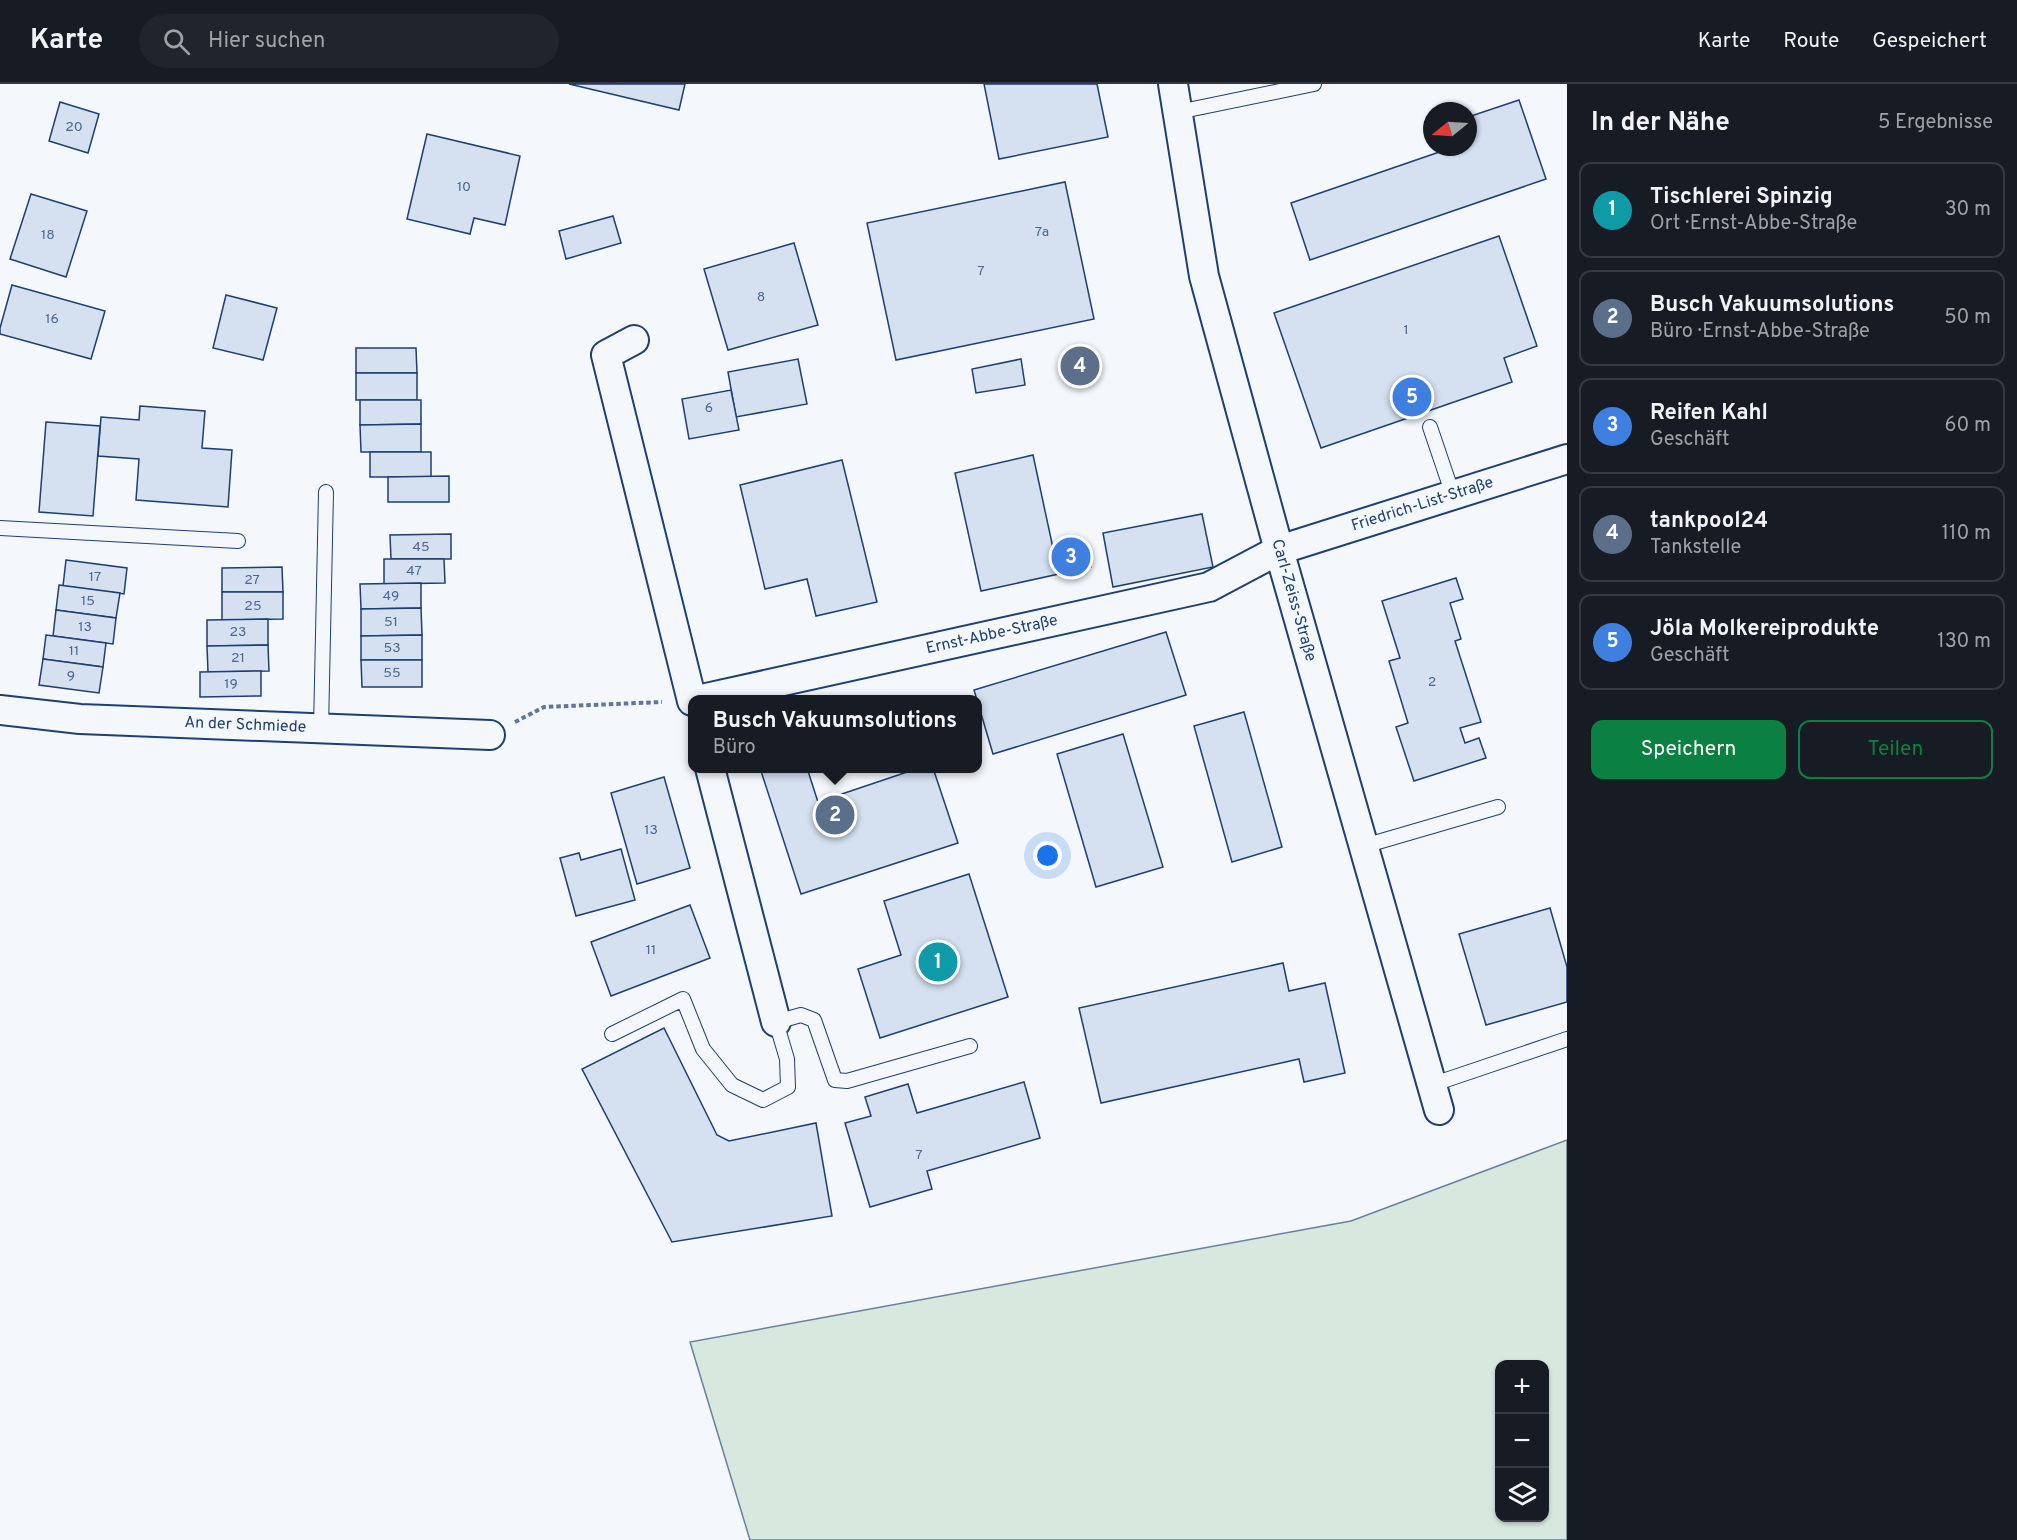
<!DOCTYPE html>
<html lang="de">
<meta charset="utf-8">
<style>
:root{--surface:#171b24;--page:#20242c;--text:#f1f3f6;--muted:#9ea1a6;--line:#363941;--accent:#0b8043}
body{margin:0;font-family:Overpass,sans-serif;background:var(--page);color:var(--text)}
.controls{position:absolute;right:18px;bottom:18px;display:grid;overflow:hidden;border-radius:12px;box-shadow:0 2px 4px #0004}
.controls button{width:54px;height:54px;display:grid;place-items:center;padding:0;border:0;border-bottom:2px solid var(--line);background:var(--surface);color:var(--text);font:30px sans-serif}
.compass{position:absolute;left:1423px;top:18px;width:54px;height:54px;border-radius:50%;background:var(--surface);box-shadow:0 2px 4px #0004;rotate:252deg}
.you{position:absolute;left:1048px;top:772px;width:21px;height:21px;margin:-15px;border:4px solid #fff;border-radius:50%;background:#1a73e8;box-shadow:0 0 0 9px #1a73e833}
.badge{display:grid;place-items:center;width:39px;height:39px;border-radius:50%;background:var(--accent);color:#fff;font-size:20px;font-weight:700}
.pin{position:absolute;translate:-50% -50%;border:3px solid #fff;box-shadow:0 2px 6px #0006}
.popup{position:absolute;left:688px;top:611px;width:294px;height:78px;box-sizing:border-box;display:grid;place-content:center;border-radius:12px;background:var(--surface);filter:drop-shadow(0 2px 4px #0005);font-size:20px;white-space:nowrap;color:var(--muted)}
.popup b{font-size:22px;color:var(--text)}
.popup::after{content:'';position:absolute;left:50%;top:100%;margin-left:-12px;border:12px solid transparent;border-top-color:var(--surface)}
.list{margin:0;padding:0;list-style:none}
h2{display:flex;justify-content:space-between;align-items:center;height:78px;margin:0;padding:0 24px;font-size:26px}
h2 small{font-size:20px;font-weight:400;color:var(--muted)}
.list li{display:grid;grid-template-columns:39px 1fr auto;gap:18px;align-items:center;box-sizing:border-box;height:96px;margin:0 12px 12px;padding:0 12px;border:2px solid var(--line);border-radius:12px}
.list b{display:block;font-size:22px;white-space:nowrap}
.list p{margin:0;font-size:20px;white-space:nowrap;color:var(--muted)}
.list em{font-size:20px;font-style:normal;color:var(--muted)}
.actions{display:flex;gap:12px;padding:18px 24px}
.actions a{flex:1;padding:14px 0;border:2px solid var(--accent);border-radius:12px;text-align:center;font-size:21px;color:var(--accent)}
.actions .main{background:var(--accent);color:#fff}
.icon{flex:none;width:33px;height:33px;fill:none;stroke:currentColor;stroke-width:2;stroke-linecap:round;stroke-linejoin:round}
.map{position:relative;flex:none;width:1567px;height:1456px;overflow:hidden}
header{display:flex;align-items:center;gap:36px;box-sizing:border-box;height:84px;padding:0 30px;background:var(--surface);border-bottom:2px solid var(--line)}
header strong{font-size:28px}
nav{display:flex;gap:33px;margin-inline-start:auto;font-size:21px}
.search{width:420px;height:54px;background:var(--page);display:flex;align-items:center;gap:15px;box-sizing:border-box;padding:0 21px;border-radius:33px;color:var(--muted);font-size:22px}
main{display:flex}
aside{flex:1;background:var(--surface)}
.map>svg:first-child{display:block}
</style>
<header>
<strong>Karte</strong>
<div class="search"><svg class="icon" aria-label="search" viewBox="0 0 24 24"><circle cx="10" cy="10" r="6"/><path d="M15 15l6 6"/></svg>Hier suchen</div>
<nav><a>Karte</a><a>Route</a><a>Gespeichert</a></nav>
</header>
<main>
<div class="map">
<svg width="1567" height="1456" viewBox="0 0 1567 1456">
<rect width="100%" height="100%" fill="#f4f7fb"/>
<path fill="#d7e8df" stroke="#687fa3" stroke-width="1.5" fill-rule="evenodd" d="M1567,1056V1456H750L690,1258L1351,1137ZM1500,1280H1544V1434H1500Z"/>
<g fill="#d5e0f0" stroke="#1d3f73" stroke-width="1.5">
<path d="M569,0H685L679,26Z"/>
<path d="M984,0H1097L1108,53L999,75Z"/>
<path d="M1519,16L1546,95L1310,176L1291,119L1448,65L1447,63H1468V33Z"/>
<path d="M60,18L99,30L88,69L49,57Z"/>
<path d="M427,50L520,72L505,141L474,134L470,150L407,135Z"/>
<path d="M1065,98L1094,235L896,276L867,139Z"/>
<path d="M31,110L87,127L66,193L10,175Z"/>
<path d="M613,132L621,159L566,175L559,147Z"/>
<path d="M1499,152L1537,262L1504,274L1512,298L1321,364L1274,229Z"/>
<path d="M794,159L818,241L728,266L704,185Z"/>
<path d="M12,201L105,227L91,275L0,250V244Z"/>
<path d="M226,211L277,224L263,276L213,264Z"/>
<path d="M356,264H416L417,289H356Z"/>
<path d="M798,275L807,320L736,333L728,288Z"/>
<path d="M1021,275L1025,301L976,309L972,285Z"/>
<rect x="356" y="289" width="61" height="27"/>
<path d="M731,306L739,346L689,355L682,315Z"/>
<path d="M360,316H421V340L360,341Z"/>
<path d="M140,322L205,327L202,364L232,366L228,423L136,416L139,375L98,372L101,333L139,336Z"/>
<path d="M46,338L100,342L93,432L39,428Z"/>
<path d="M421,340V368H361L360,341Z"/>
<rect x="370" y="368" width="61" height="25"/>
<path d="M1033,371L1053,464L1085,457L1091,483L981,507L955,389Z"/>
<path d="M842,376L877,518L816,532L807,495L765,505L740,401Z"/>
<path d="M449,392V418H388V393Z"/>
<path d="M1202,430L1213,483L1113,503L1103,449Z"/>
<path d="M451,450V475H391L390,451Z"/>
<path d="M384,475H444L445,499L384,500Z"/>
<path d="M66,476L127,484L124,510L63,502Z"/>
<path d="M282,483L283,508H222V484Z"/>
<path d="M1456,494L1463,515L1450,519L1461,555L1455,557L1481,638L1460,644L1465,659L1479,654L1486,674L1414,697L1396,643L1408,639L1389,577L1400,574L1382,517Z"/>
<path d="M421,499V524L361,525L360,500Z"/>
<path d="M59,501L120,509L116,534L56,526Z"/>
<path d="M222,508H283V535L222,536Z"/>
<path d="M421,524L422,551L361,552V525Z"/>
<path d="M56,526L116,534L113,560L53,552Z"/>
<path d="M268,535V561L207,562V536Z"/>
<path d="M1166,548L1186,611L993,670L974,606Z"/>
<path d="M46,551L106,559L103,583L43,575Z"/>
<path d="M422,551V576H361V552Z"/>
<path d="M268,561L269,587L208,588L207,562Z"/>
<path d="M43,575L103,583L99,609L39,601Z"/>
<path d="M361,576H422V603H362Z"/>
<path d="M261,587V612L200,613V588Z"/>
<path d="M1244,628L1282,763L1232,778L1194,642Z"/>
<path d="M1123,650L1163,783L1096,803L1057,670Z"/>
<path d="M760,684H807L818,718L919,684H933L958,759L801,810Z"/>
<path d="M664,693L690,784L637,800L611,709Z"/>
<path d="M621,765L635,816L576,832L560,774L579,769L581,776Z"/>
<path d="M969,790L1008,913L880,954L858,885L901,871L884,817Z"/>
<path d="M690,821L710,874L611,912L591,858Z"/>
<path d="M1550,824L1567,883V918L1486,941L1459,850Z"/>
<path d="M1283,879L1289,907L1325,899L1345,989L1304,998L1299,975L1101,1019L1079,924Z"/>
<path d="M664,944L717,1051L729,1057L816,1039L832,1132L672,1158L582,985Z"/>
<path d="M1024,998L1040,1054L927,1087L932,1105L870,1123L845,1039L871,1032L865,1013L908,1000L917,1029Z"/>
</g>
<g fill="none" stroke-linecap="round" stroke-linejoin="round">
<g stroke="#1d3f73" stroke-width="16">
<g id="lane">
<path d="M1178,28L1314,0"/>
<path d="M1430,343L1453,411"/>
<path d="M0,444L238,457"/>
<path d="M321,645L326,408"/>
<path d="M1364,762L1498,723"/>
<path d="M612,950L683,915L703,965L732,1001L763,1016L788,1003L787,975L776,938L801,931L814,936L835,996L847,997L970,962"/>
<path d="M1431,1001L1567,955"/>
</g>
</g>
<g stroke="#1d3f73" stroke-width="32">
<g id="street">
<path id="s1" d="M1173,0L1204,192L1279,466L1439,1026"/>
<path d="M634,256L606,271L692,617"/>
<path id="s2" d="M697,616L1209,503L1279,466L1567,375"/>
<path id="s3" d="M0,626L80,635L490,651"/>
<path d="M710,684L776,938"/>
</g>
</g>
<path stroke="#5e769c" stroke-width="4" stroke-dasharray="4.5 3" stroke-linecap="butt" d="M515,638L544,623L662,618"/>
<use href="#lane" stroke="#f4f7fb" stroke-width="14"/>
<use href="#street" stroke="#f4f7fb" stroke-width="28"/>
</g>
<g text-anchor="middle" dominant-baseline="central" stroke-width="4.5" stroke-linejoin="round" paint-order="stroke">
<g font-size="14" fill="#4b6792">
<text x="74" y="43">20</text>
<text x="464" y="103">10</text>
<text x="1042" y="148">7a</text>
<text x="48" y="151">18</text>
<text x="981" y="187">7</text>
<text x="761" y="213">8</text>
<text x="52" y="235">16</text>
<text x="1406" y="246">1</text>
<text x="709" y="324">6</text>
<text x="421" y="463">45</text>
<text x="414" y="487">47</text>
<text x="95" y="493">17</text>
<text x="252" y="496">27</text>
<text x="391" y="512">49</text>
<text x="88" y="517">15</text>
<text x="253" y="522">25</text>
<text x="391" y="538">51</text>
<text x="85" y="543">13</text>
<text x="238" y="548">23</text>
<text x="392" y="564">53</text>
<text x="74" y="567">11</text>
<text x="238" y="574">21</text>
<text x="392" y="589">55</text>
<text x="71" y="592">9</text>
<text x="1432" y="598">2</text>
<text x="231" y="600">19</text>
<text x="651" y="746">13</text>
<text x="651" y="866">11</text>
<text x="919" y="1071">7</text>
</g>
<g font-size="16" fill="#1d3f73" stroke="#f4f7fb">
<text stroke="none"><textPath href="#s2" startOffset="754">Friedrich-List-Straße</textPath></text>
<text stroke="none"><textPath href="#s1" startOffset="531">Carl-Zeiss-Straße</textPath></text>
<text stroke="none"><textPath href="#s2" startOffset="302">Ernst-Abbe-Straße</textPath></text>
<text stroke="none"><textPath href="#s3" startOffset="246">An der Schmiede</textPath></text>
</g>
</g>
</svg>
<div class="controls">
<button>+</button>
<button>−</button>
<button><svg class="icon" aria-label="layers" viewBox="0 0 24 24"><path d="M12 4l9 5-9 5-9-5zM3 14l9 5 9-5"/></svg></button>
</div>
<svg class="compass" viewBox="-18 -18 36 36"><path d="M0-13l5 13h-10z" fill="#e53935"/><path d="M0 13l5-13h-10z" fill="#9ea1a6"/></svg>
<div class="you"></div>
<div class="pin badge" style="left:938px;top:878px;background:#0f9aa8">1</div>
<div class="pin badge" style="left:835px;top:731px;background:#5c6f8a">2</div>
<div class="popup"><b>Busch Vakuumsolutions</b>Büro</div>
<div class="pin badge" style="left:1071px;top:473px;background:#3f7fe0">3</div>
<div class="pin badge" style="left:1080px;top:282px;background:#5c6f8a">4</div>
<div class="pin badge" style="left:1412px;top:313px;background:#3f7fe0">5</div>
</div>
<aside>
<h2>In der Nähe<small>5 Ergebnisse</small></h2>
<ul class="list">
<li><span class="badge" style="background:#0f9aa8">1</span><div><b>Tischlerei Spinzig</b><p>Ort · Ernst-Abbe-Straße</p></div><em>30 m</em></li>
<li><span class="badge" style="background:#5c6f8a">2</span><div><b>Busch Vakuumsolutions</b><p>Büro · Ernst-Abbe-Straße</p></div><em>50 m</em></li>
<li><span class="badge" style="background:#3f7fe0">3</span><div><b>Reifen Kahl</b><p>Geschäft</p></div><em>60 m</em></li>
<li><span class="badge" style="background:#5c6f8a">4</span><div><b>tankpool24</b><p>Tankstelle</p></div><em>110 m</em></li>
<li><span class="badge" style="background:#3f7fe0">5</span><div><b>Jöla Molkereiprodukte</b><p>Geschäft</p></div><em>130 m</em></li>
</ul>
<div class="actions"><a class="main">Speichern</a><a>Teilen</a></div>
</aside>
</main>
